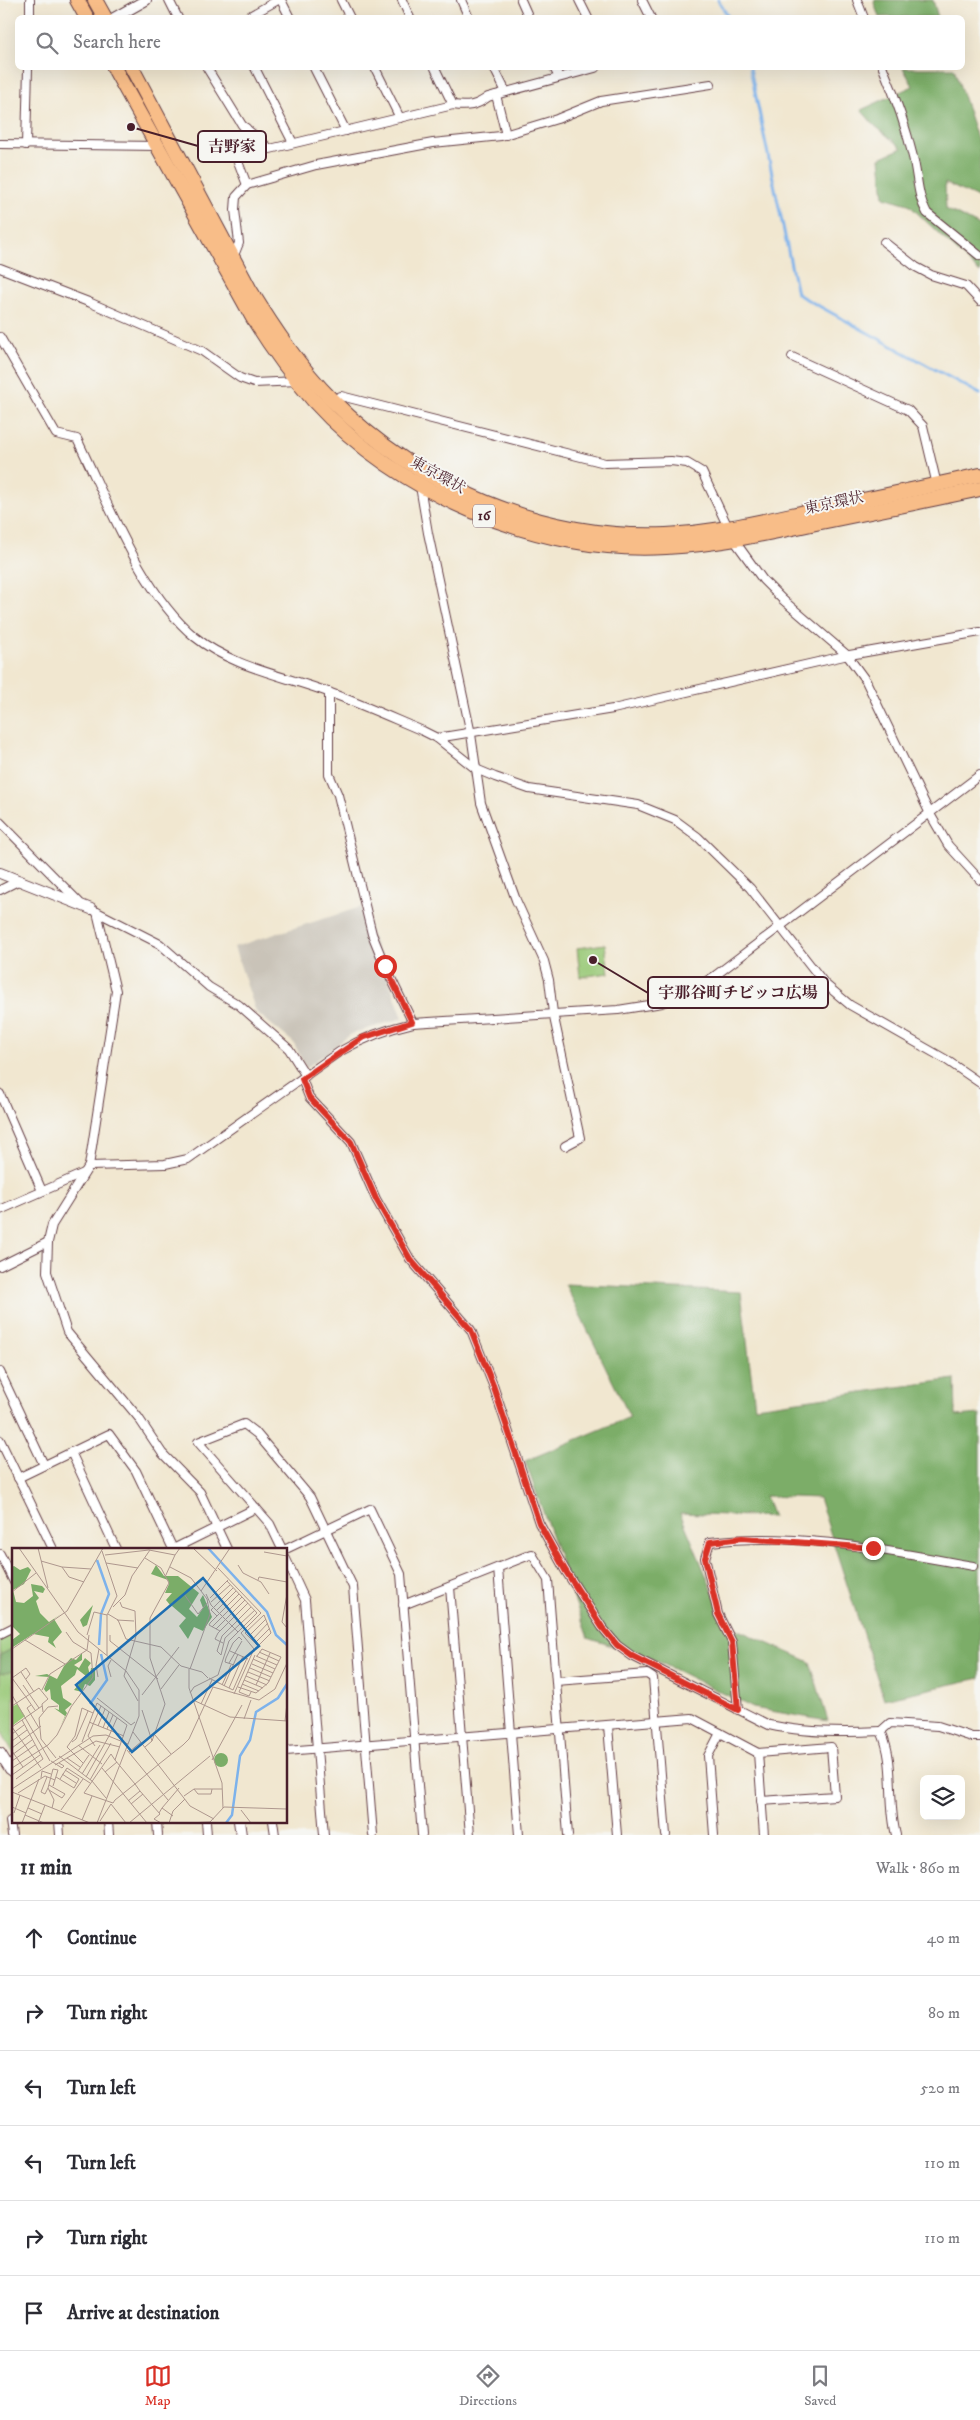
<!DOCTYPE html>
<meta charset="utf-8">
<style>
:root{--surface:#fff;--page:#f7f7f7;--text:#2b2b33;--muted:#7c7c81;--line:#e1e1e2;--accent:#d93025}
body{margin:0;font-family:"IM FELL DW Pica","Noto Serif JP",serif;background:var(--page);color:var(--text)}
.controls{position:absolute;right:15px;bottom:15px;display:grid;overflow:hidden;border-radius:8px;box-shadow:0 5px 20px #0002}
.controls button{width:45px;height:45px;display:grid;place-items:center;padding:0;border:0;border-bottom:1px solid var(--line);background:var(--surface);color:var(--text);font:25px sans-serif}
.stop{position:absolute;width:15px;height:15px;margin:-11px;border:4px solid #d93025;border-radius:50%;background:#fff}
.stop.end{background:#d93025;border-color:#fff;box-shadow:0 1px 5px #0008}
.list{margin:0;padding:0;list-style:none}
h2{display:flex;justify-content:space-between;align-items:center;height:65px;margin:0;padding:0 20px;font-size:21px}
h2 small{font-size:16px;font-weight:400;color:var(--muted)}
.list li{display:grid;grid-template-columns:32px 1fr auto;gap:15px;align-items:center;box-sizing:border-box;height:75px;padding:0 20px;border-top:1px solid var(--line)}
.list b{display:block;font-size:19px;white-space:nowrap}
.list em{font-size:16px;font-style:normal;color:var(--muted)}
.icon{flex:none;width:28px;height:28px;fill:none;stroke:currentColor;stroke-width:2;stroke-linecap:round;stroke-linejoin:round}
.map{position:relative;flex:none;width:980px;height:1835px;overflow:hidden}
.search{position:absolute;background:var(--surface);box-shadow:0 5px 20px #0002;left:15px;right:15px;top:15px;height:55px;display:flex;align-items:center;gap:12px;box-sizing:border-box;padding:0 18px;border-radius:8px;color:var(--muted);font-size:19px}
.sheet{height:515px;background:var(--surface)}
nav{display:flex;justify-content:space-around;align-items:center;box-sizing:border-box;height:70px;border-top:1px solid var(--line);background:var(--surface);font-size:14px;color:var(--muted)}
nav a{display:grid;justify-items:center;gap:2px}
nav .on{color:var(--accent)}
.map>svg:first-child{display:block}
</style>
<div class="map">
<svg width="980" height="1835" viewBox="0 0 980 1835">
<rect width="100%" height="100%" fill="#f6f6f2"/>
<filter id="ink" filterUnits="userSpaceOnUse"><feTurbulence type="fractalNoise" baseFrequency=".02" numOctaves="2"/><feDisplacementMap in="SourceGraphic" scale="10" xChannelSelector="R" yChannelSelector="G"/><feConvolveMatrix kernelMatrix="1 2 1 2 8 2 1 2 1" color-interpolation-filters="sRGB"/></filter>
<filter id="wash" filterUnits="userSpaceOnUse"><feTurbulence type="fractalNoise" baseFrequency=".0096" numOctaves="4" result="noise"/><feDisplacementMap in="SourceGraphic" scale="20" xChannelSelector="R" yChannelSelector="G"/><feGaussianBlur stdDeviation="1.12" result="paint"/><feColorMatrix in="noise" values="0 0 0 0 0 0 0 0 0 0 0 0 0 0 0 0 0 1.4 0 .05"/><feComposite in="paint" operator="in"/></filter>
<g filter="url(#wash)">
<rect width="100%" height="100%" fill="#f1e7d0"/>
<path fill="#c9c3b8" d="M361,907L403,1018L351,1034L306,1068L294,1043L256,1012L234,947Z"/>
<g fill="#9ac978" stroke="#727452">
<path d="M605,944L609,973L580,977L577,948Z"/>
<path d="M14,1632V1754L0,1729V1638Z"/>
</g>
<g fill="#7bad68" stroke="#62664a">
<path d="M875,0H933L938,17H879L874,3Z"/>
<path d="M903,68H954L980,147V199L945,183L946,209L980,226V273L908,204L884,197L880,158L902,148L874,125L861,110L913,86Z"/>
<path d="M565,1284L741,1292L755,1407L955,1379L956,1416L980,1414V1678L884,1699L819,1498L765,1496L773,1517L680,1513L727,1625L810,1662L828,1721L753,1708L655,1660L588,1638L525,1461L630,1417Z"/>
<path d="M14,1648V1671L0,1674V1655Z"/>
</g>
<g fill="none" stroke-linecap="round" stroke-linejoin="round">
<g stroke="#7db2eb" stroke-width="3">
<path d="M718,0L729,18"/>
<path d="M750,68L797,294L980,394"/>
</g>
</g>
</g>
<g filter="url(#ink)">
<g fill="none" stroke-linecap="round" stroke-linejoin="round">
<g stroke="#633d44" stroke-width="10">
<g id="minor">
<path d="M169,0L178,18"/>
<path d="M281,0L290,18"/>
<path d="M341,0L350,18"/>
<path d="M402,0L410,18"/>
<path d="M461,0L469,18"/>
<path d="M521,0L529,18"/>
<path d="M579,0L588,18"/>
<path d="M642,0L651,18"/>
<path d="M857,0L864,18"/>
<path d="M30,18V0"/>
<path d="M246,18L278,0"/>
<path d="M207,68L242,125L270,149L453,105C468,107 476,106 488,97L595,68"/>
<path d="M255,68L293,143"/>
<path d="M314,68L346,131"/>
<path d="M375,68L400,118"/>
<path d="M435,68L453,105"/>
<path d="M494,68L506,92"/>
<path d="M554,68L559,77"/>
<path d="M883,68C895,96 906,127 913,157C918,176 917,196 927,213L980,256"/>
<path d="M496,95L506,135"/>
<path d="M246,128L232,146L247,185"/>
<path d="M0,144L158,146"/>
<path d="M26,145L28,68"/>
<path d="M884,242L916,267L931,275L966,286L980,301"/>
<path d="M233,258L239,243L235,210L236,197L247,185L316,165L433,143L501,136L557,119L601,101L711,84"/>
<path d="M0,268L91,303L202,351L240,378L254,383L298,381"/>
<path d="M0,337L56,434L77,439C107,500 142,594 195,637C232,667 285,676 328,692C361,704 392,718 423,731L437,738L476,769L495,777L529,789L638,805L675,820L698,837L750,888L825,984L850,1005L945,1059L980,1083"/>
<path d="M792,357L908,410L923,426L937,485"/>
<path d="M332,400L341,396L605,463L671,461L687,463L702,472L734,540L763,580L783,600L847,655L866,681L930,814L948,845L980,880"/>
<path d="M420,486L428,533L471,734L481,803L516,900L544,961L549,980L553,1013L580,1138L565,1146"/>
<path d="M329,692V774L338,795L372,934L385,966L413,1023"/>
<path d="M437,738L613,709L844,656L980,632"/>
<path d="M0,822L79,902"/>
<path d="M0,890L20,880"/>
<path d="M95,911L160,944L209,987L239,1005L289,1049L306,1076"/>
<path d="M97,912L116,991L89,1166L52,1225L48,1242L47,1272L67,1332L138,1417L162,1453L200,1492L227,1549"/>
<path d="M302,1079L309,1097L351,1142L376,1199L410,1259L471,1330L493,1385L539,1523L565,1570L602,1627L617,1645L632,1656L769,1725C805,1733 844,1733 881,1731C896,1763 887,1801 896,1835"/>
<path d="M0,1094L42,1191"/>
<path d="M89,1166L165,1164L188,1159L339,1052C363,1038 386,1029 413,1023L618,1010L662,1003L691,991L716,975L980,775"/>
<path d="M0,1210L84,1173"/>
<path d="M0,1266L48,1242"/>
<path d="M0,1372L44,1465"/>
<path d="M0,1440L53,1549"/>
<path d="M71,1452L116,1549"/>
<path d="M18,1478L109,1434L136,1471L173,1549"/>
<path d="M173,1549L256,1508"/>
<path d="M282,1549L270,1524L198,1442L244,1424L257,1434L310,1497L353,1587L373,1835"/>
<path d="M286,1549L370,1509L401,1574L422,1835"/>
<path d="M0,1554L14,1582"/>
<path d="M286,1559L305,1600L324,1835"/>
<path d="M498,1568L519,1835"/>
<path d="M450,1587L470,1835"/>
<path d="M403,1605L532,1554L548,1580L568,1835"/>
<path d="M0,1634L14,1627"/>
<path d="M556,1681L647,1674L653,1678L666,1835"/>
<path d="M738,1710L732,1642L718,1614L705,1558L710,1542C796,1531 889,1551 973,1566"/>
<path d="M608,1726L617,1835"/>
<path d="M881,1731L890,1723L938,1726L972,1737H980"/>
<path d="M286,1751L692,1718L758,1753L831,1747L835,1796L761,1801"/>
<path d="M758,1753L764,1835"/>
<path d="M59,1821L60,1835"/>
<path d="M108,1821L109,1835"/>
<path d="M157,1821L158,1835"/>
<path d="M206,1821L207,1835"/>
<path d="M273,1821L275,1835"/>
<path d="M12,1835L10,1821H14"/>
<path d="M714,1835L708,1756L720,1733"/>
</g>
</g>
<g stroke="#633d44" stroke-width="12">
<g id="tertiary">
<path d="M114,18L146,0"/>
<path d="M0,873L91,909"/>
<path d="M0,1753L10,1769L14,1772"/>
<path d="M239,1821L241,1835"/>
</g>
</g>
<g stroke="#633d44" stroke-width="16">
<g id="trunk">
<path d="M77,0L87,18"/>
<path d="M95,0L105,18"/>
<path d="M114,68L253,318C271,347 291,375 314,401C398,494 540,555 666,547C717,544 766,534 816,523C870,512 925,501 980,489"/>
<path d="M132,68L250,290C274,329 300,368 332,400C418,487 542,540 666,535C713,533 759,522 805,512C863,500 922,488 980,475"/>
</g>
</g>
<use href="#minor" stroke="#fff" stroke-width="8"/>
<use href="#tertiary" stroke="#fff" stroke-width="10"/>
<use href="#trunk" stroke="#f8bd88" stroke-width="14"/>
</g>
</g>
<g fill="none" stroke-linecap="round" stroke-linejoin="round" filter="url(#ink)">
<path stroke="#d93025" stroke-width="6" d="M385,966L412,1022L362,1038L302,1079L309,1097L351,1142L376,1199L410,1259L471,1330L493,1385L539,1523L565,1570L602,1627L617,1645L632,1656L738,1710L732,1642L718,1614L705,1558L710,1542L742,1538L873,1548"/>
</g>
<g text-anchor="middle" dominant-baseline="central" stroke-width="4" stroke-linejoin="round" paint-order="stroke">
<rect fill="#f6f6f2" stroke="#7e6067" stroke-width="1" x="473" y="504.5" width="22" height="23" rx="4"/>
<g font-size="14" font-weight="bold" fill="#4a1f2b">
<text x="484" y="516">16</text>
</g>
<g font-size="15" fill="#4a1f2b" stroke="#f6f6f2">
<text transform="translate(438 475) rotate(29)">東京環状</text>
<text transform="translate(834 503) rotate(-12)">東京環状</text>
</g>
</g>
<g transform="translate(12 1548)">
<rect width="275" height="275" fill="#f1e7d0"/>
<path d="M5,156L13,168L0,178V159Z" fill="#9ac978"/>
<path d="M144,17L152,28H166L187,45L177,61L185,69L191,60L188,52L191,47L200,69L191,83L182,79L176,91L167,78L174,70L160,58L161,54L158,57L154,52L160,45H153L157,36L156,32L139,26ZM2,18L8,22L16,19L19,22L12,36L1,42L4,54L12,55L21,48L19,36L30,38L33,41L31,45L22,43L27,50L24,53L28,65L37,74L49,66L42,71L50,84L41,94L44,100L36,94L37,89L21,86L1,99L0,92L8,86L0,78V19ZM81,57L75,77L71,79L68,72ZM70,105V112L62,117L67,120L73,110L79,115L76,119L78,128L79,120H83V132L78,138L73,136L70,144L62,142L74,128L65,121L63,127L49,138L51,150L60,156L53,162L55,165L49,177L53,168L42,160L47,162V157L39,151L38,141L34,144L32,141L37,129L23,128L35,126L45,131L52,118L59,110L64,112ZM202 212a7 7 0 1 1 14 0a7 7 0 1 1-14 0Z" fill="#7bad68"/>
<path fill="none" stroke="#7db2eb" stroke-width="2.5" d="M196,0L255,64L264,87L275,97M85,12L97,46L89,66L87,97M78,156L95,132L89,106M214,275L220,267L228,208L238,192L244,164L266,150L275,136"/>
<path fill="none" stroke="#ae978e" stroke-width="1" d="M7,0L66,84L114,123L127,142V168L85,275M26,0L36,40M181,0L205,23M90,3L105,48L95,67V107M252,4L275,8M93,7L137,2L163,7L168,0M133,10L149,20L157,35L138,70V110L153,156L140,193L133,199M29,13L50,19L57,29L72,34M94,15L126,20M226,17L231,25L249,34L257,46M50,19L79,21M158,19L179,30L189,43M206,20L249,65L229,85L242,101L222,146M153,29L163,7M246,32L247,29L275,34M0,44L24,25M172,46L186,66L196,54M194,46L199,57L226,84M275,46L270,74L275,80M198,50L216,32M108,54L110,59L123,63L124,88L112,128L126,153M199,54L218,37M101,59L113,47L120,28L138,2M205,62L224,43M96,66L106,72L114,91L149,99L169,118L190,124L196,130M252,67L259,85L246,98L233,85ZM205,68L199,62L221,40M105,72L122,73M200,79L230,49M204,81L233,52M208,83L197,77L198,75L227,46M75,87L82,64L95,67M98,87V93L146,131M237,88L254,71M13,92L53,116M240,92L256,75M211,95L203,91L206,85L236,55M243,95L258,80M0,101L55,63L91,0M218,103L236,111M247,104L267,113M209,107L205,103L210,88L239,59M209,107L213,90L243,62M244,108L265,117M241,111L263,121M217,115L230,93M240,116L261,125M222,117L213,114L214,110L221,95L227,89L230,92M238,120L259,129M177,121V140L210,235L211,260M178,121L198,66L195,51L189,43L218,0M9,124L22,144M236,124L258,133M234,128L255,137M86,129L84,117L87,101M99,129L96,118L99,112M197,130L221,142L235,110M14,131L18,126L14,120L0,130L14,149M232,132L251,140M230,136L247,143M11,137L27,160M210,137L219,117M244,137L258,105M212,138L226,106M226,139L244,145L256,135L269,109L250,101L245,108M217,140L231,108M149,141L167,117M30,142L38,126L75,102L77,87M239,144L237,148L227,144L243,107M178,145L182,139L206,127L217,93L245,65L215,33M0,147L38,213M130,147L167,99M14,149L23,162M85,150L119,177L123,174M181,152L218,169L275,173M189,156L200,132M19,157L15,160L27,180M0,158L27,140L36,151L30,156L31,164M130,162L140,193M232,171L239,152M273,173L275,155M77,174L112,188M86,178L93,161M0,179L29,220M0,179L30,158M91,180L97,164M95,181L101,167M121,184L178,258L202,271M0,186L12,177M143,187L159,206M97,188L105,170M0,193L15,182M60,194L64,191L76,163M70,194L85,155L115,177L103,212M66,197L90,216M83,198L76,188L89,158M0,200L29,178M115,202L156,252M0,203L11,219M117,204L129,194M0,207L20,192M47,208L80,233L94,250M44,210L29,191L27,170L36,159L46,158M55,210L68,219M200,212L230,157M0,213L23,197M39,213L50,220L52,218L47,215M71,215L55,199L63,188L70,160L81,165M43,217L84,193L108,199M0,220L36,197L45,187L59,159L81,129L79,105L61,94L54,84M90,220L135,275M66,223L77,207M93,224L105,214M50,226L64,235M70,226L88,197M0,227L28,207M35,229L29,244L33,246L36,240M44,229L62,240L67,231L53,222M74,229L97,188M29,230L30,223L39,226M4,231L31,211L10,172M48,231L55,220L78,235M78,232L99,195M37,237L53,246L50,250L37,242M0,241L81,188L94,187L116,196M182,241L186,246H199L200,241M0,244L78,275M6,245L33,228L43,232M172,248L182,241H210M116,253L128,243M99,256L114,275M119,256L131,246M0,259L14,265M16,260L30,266M40,260L42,252L36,240L41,221L46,222L41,238M150,260L167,240M49,262L71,231M229,262L239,275M2,265L8,247M147,265L150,260L161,268M13,267L32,275M70,272L80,248M88,273L99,256M10,275L27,231M26,275L33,257M117,275L198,208M149,275L142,271L148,266L128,243L123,236L103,212L99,206L72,245L101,255L103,252L123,236L147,216L171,197L177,191L201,139L247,152L263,141L275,115M157,275L161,263L173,251M173,275L198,274L212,259L275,261"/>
<path fill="#1f6fb2" fill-opacity="0.15" stroke="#1f6fb2" stroke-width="2.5" d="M191,30L247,98L120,204L64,137Z"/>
<rect width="275" height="275" fill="none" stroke="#4a1f2b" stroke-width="2.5"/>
</g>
<path fill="none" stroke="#4a1f2b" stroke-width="2" d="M131 127L198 146M593 960L648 993"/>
<g fill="#4a1f2b" stroke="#f6f6f2" stroke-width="2">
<circle cx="131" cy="127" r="5"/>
<circle cx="593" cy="960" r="5"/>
</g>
<g fill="#f6f6f2" stroke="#4a1f2b" stroke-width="2">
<rect x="198" y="131" width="68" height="31" rx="5"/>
<rect x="648" y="977" width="180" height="31" rx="5"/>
</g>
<g font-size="16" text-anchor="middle" font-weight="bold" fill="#4a1f2b">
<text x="232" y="152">吉野家</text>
<text x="738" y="998">宇那谷町チビッコ広場</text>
</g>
</svg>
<div class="controls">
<button><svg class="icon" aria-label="layers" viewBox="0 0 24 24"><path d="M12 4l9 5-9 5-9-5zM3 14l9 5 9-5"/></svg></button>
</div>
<div class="stop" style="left:385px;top:966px"></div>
<div class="stop end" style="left:873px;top:1548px"></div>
<div class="search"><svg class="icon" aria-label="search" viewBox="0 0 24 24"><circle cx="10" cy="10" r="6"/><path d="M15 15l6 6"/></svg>Search here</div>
</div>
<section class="sheet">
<h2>11 min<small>Walk · 860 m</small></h2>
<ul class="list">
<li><svg class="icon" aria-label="ahead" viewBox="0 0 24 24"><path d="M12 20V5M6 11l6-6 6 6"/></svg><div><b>Continue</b></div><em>40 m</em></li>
<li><svg class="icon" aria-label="right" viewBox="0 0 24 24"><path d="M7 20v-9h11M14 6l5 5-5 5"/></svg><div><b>Turn right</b></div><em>80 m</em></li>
<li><svg class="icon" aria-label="left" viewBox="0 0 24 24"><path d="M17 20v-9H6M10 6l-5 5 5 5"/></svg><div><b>Turn left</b></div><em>520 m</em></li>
<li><svg class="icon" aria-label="left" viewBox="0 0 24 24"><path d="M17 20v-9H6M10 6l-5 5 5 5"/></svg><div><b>Turn left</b></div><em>110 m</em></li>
<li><svg class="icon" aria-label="right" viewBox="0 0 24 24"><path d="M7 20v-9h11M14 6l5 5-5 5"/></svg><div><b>Turn right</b></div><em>110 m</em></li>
<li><svg class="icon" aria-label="arrive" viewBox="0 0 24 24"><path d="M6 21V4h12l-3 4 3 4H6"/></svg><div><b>Arrive at destination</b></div></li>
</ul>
</section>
<nav>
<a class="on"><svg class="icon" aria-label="map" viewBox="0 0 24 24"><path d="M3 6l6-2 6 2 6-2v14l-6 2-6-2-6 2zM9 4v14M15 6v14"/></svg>Map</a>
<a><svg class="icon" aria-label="directions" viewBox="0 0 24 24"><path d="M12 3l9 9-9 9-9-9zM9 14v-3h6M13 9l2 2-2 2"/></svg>Directions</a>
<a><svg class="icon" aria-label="saved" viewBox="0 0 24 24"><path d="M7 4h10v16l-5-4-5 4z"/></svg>Saved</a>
</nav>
